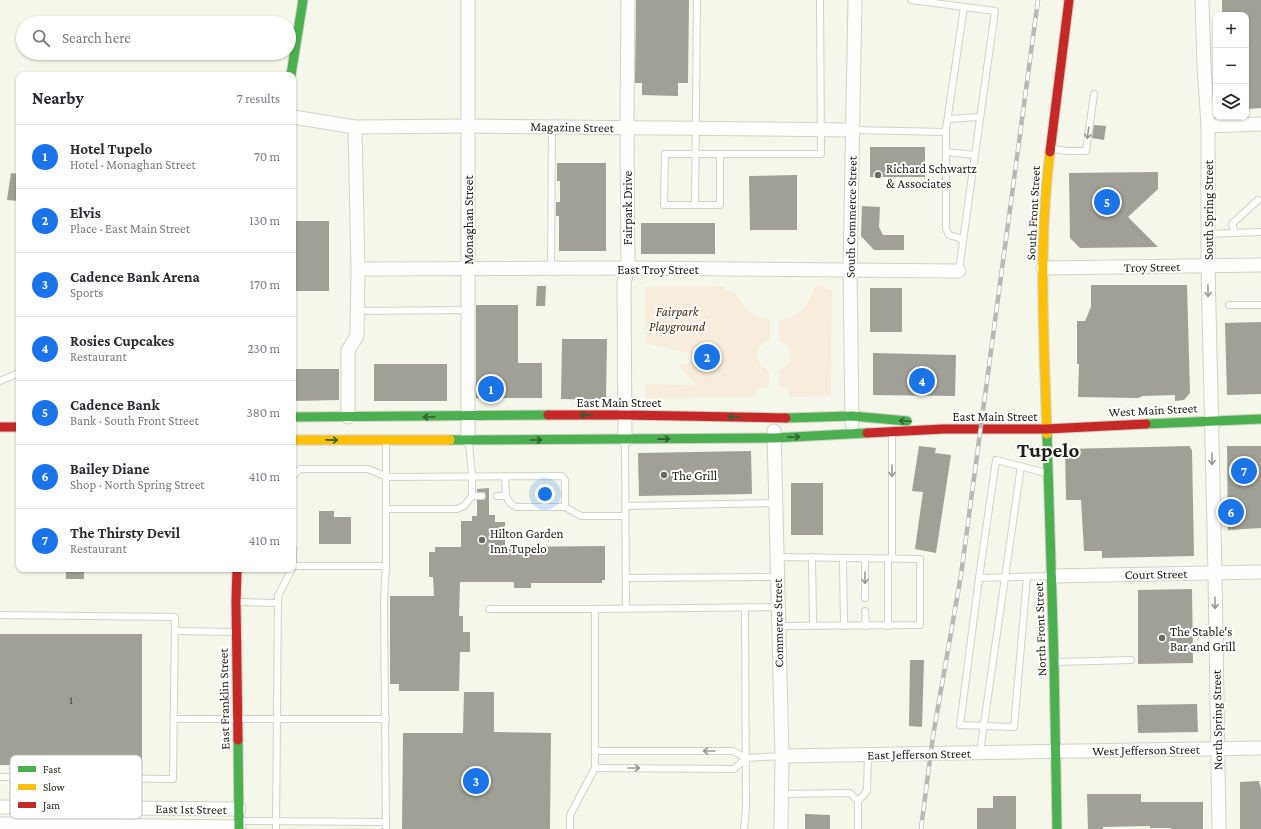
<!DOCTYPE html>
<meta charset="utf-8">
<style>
:root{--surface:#fff;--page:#f2f2f3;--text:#2b2b33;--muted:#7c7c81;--line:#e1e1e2;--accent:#1a73e8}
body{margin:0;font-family:"Crimson Pro",serif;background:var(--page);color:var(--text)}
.controls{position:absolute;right:12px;top:12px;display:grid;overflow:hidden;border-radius:8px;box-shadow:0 1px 3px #0004}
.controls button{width:36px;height:36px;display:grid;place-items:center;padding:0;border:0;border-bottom:1px solid var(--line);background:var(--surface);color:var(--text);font:20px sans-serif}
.you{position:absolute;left:545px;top:494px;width:14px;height:14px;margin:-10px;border:3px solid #fff;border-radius:50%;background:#1a73e8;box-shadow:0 0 0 6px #1a73e833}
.badge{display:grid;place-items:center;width:26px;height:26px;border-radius:50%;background:var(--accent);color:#fff;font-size:13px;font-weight:700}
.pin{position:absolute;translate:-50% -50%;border:2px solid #fff;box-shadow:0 1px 4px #0006}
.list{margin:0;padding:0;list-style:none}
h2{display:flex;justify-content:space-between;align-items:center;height:52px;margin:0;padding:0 16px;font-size:17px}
h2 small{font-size:13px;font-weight:400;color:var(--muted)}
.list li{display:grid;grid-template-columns:26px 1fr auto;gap:12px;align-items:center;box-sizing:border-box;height:64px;padding:0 16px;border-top:1px solid var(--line)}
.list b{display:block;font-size:15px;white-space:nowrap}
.list p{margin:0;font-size:13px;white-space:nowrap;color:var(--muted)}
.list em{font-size:13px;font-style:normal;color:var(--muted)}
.icon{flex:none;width:22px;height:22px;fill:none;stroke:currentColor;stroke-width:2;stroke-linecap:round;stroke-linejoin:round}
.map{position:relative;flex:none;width:1261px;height:829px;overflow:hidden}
.search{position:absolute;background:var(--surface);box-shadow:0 1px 3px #0004;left:16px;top:16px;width:280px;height:44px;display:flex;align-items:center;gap:10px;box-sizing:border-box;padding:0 14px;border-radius:22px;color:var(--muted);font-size:15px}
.panel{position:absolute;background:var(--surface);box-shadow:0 1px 3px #0004;left:16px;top:72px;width:280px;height:500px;border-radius:8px}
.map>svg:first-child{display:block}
</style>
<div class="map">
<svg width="1261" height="829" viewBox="0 0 1261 829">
<rect width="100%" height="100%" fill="#f5f7ea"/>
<g fill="#f8eddc">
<path d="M724,286V291L735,292C742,307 753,318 770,320V339C754,346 752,363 769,371V387H765L758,389L754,397L645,399V384L697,385L679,365L695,361L697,365C703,364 719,371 714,354L708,349L703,350L700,352L698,351L696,355L672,349L721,299L706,287Z"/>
<path d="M815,286H820L832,291V294L831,396L790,397L788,389L779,386V370C795,363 795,347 779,340V321C798,318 810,304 815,286Z"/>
<path d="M645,287H706L720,299L672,349L646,343Z"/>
</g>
<g fill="#a0a096">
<path d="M636,0H689L688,83H678V96L642,95V83H635Z"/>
<path d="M1222,0H1261V108L1246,109V15H1222Z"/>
<path d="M1094,125L1106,126L1104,140L1092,138Z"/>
<rect x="870" y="147" width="55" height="30"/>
<path d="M557,163H606V251H559V216H556V202H560V181H557Z"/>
<path d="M1158,172V189L1128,217L1158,247L1080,248L1070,238L1069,173Z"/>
<path d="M11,173L19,174V201L7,200Z"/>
<path d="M797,175V230H750L749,176Z"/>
<path d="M862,206L880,207L879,227L883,235H904V250H874L861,236Z"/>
<rect x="294" y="221" width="35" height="70"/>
<rect x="641" y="223" width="74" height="31"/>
<path d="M1091,285H1187L1190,393L1184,400L1175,401V395L1143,396L1138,398L1078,397L1079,364H1077V321H1085L1091,307Z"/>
<path d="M537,286H546L545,306H536Z"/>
<rect x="870" y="288" width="32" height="44"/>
<path d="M476,305H518V363H542V398H476Z"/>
<path d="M1261,322V394L1227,395L1225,323Z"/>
<path d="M562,339H607L606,400L561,399Z"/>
<path d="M873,353L956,355L955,396L873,395Z"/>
<rect x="374" y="364" width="73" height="37"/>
<path d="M293,369H339V400L293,401Z"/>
<path d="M919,446L936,448L935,453L951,455L936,553L915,549L923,492L912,491Z"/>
<path d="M1189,446L1192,450L1194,556L1102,558V551H1084L1081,500H1066L1065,449Z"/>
<path d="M1227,446H1261V528L1228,530Z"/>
<path d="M751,451L752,494L639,496L638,453Z"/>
<rect x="791" y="483" width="32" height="52"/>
<path d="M489,488V515H495V522H505V547L605,546V580H602V583H531V588H514V582H460L459,616H463V632H470V652H460L459,691H399V684H390V596H434L433,577H429V552H435V547H461V521H472V516H477V500H484L486,496L484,492H477V489Z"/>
<path d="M319,511H334V517H351V544H319Z"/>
<rect x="66" y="569" width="18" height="10"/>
<path d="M1192,589L1193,663L1138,664V590Z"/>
<path d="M0,634H142V766L0,765Z"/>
<path d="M910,660H924L922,727L909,726Z"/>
<path d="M464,692H494V732L551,733L550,829H402L403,733H463Z"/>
<path d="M1197,704L1198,732L1138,733L1137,705Z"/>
<path d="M1259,781L1261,789V829H1240V782Z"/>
<path d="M1087,794H1141V802H1203V829H1171V828H1150V826L1103,827V829H1088Z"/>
<path d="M993,796H1016V829H977V808H993Z"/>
<path d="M805,814L830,815V829H805Z"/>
</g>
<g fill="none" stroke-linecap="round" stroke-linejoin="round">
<g stroke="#d0d2c7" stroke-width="8">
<g id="lane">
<path d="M911,0L995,11L963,241"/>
<path d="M948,119L980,117"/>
<path d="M852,130L946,132"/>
<path d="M1053,149L1067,151H1086L1094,94"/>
<path d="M946,152L975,155"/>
<path d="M720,154H665L664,205H720V154H821L820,0"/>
<path d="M695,205L697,0"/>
<path d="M1235,233L1232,224L1258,200"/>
<path d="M1208,234L1261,232"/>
<path d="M551,268L552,126"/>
<path d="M959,271L963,241L959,238L949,235L946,229V129L964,7"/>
<path d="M1229,305H1261"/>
<path d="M357,311L468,310"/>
<path d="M0,381L19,373"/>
<path d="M386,442V566L384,599L386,829"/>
<path d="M625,442L626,608"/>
<path d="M469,443L472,476V496"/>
<path d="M293,476L300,469H368L387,477L562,476L565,480V507H516L510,503L506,496H497"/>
<path d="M505,476L506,496"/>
<path d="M625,506L775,503"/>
<path d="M565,507L581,516H625"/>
<path d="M387,509H457L464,506L472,496H482"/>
<path d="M293,548V566H386"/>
<path d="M777,557L920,559V625L778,626"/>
<path d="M812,557L813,626"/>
<path d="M843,558L844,626"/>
<path d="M865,558V598"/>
<path d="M888,558V626"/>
<path d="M892,558V434"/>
<path d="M1027,577L1014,727L960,725L979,578L996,460L1046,473"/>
<path d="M626,578L777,577"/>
<path d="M979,578L1050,576"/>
<path d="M238,602L278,603"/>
<path d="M489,609H595"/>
<path d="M865,611L866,626"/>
<path d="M0,615L175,617L173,779L0,777"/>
<path d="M175,631L235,632"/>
<path d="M1056,662L1131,660"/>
<path d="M174,719H386"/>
<path d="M595,751H733L746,758L782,756"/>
<path d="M980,752L1021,466"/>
<path d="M595,768L734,769L746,758"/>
<path d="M782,794L850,793L858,801V829"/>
<path d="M858,801L867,791L868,755"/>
<path d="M240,821L386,822"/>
<path d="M276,829L278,596L292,569"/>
<path d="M570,829V815L595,768V609L777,607"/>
<path d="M744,829L746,808L745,607"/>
</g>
</g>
<g stroke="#d0d2c7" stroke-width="15">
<g id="street">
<path d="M468,0V440"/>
<path d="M1202,0L1204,65L1208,126V266L1215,573L1219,829"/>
<path d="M293,117L355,127L468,126L852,130"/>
<path d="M1208,126L1261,124"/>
<path d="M1043,268L1261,265"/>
<path d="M358,269L628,268L959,271"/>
<path d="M348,417V350L357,336L358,269L355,127"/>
<path d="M852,424L850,270L855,0"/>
<path d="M774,431L782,756L781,829"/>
<path d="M625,440L624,283L628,268L627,128L628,0"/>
<path d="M1052,576L1261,572"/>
<path d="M782,756L1261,748"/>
<path d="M0,807L239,809"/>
<path d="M0,824L239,827"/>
</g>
</g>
<g stroke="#d0d2c7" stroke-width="11">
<g id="fast">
<path d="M291,75L303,0"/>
<path d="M293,417L548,415"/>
<path d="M786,418L852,416L907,421"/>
<path d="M1146,424L1261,419"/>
<path d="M1047,434L1054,662L1057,829"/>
<path d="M450,440L774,438L867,433"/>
<path d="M238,740L239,829"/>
</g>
</g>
<g stroke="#d0d2c7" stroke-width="11">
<g id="slow">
<path d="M1047,434C1044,341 1038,246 1050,152"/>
<path d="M293,440H450"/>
</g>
</g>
<g stroke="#d0d2c7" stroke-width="11">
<g id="jam">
<path d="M1050,152L1069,0"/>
<path d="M548,415H625L786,418"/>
<path d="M0,427H19"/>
<path d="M867,433L943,429H1046L1146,424"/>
<path d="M237,569L236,602L238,740"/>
</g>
</g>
<use href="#lane" stroke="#fefefc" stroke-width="6"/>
<use href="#street" stroke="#fefefc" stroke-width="13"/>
<use href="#fast" stroke="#4caf50" stroke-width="9"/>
<use href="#slow" stroke="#ffc107" stroke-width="9"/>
<use href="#jam" stroke="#c62828" stroke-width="9"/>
<g stroke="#b8b9b5" stroke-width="4.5">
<path id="rail" d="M921,829L933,736L961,575L1038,0"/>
</g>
<use href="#rail" stroke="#fff" stroke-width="3" stroke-dasharray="9" stroke-linecap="butt"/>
</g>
<defs><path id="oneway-shaft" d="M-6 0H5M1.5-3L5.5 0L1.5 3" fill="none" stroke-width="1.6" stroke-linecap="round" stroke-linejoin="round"/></defs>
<g stroke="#999994">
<use href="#oneway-shaft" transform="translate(1088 133) rotate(98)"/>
<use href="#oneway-shaft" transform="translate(1208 291) rotate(89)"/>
<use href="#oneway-shaft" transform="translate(1212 459) rotate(89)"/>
<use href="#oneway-shaft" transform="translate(892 471) rotate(90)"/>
<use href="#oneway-shaft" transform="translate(865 578) rotate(89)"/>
<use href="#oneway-shaft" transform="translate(1215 603) rotate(89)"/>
<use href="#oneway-shaft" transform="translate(709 751) rotate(-180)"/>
<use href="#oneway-shaft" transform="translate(634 768)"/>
</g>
<g stroke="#325f30">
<use href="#oneway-shaft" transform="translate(586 415) rotate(179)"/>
<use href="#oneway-shaft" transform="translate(429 417) rotate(180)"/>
<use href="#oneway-shaft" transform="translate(734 417) rotate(-179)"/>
<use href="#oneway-shaft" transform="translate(905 421) rotate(-175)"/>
<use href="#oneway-shaft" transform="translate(794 437) rotate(-3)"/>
<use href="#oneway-shaft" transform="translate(664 439) rotate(-1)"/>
<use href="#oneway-shaft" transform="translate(332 440) rotate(1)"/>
<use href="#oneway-shaft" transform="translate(536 440)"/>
</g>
<g fill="#696a60" stroke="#fff" stroke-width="1.5">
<circle cx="878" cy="175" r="4"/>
<circle cx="664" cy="475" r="4"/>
<circle cx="482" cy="540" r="4"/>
<circle cx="1162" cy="638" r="4"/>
</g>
<g text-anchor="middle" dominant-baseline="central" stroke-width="4" stroke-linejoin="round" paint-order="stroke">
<g font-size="11" fill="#3e3e36">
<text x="71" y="700">1</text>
</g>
<g font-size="13" fill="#1d1e16" stroke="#fff">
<text transform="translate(572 127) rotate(1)">Magazine Street</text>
<text transform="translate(627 208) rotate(-90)">Fairpark Drive</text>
<text transform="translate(1208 210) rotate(-90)">South Spring Street</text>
<text transform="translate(1033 213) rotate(-87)">South Front Street</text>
<text transform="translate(851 217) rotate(-89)">South Commerce Street</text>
<text transform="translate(468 220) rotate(-90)">Monaghan Street</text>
<text transform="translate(1152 267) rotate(-1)">Troy Street</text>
<text x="658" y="269">East Troy Street</text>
<text x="619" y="402">East Main Street</text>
<text transform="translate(1153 410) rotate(-3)">West Main Street</text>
<text x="995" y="416">East Main Street</text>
<text transform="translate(1156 574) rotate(-1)">Court Street</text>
<text transform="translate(778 623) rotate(-91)">Commerce Street</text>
<text transform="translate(1040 629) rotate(-92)">North Front Street</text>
<text transform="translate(224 699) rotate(-91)">East Franklin Street</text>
<text transform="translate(1217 720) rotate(-91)">North Spring Street</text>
<text transform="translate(1146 750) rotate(-1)">West Jefferson Street</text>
<text transform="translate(919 754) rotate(-1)">East Jefferson Street</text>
<text transform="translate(191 809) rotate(1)">East 1st Street</text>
</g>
<g font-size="13" fill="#1d1e16" stroke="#fff" text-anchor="start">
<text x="886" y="168">Richard Schwartz<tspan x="886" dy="15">&amp; Associates</tspan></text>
<text x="672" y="475">The Grill</text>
<text x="490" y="533">Hilton Garden<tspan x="490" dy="15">Inn Tupelo</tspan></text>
<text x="1170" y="631">The Stable's<tspan x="1170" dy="15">Bar and Grill</tspan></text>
</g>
<g font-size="13" font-style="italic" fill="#452d14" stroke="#fff">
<text x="677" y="311">Fairpark<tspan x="677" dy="15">Playground</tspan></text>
</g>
<g font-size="21" font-weight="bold" fill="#1d1e16" stroke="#fff">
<text x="1048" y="450">Tupelo</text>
</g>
</g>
<rect x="10" y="755" width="132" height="64" rx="6" fill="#fff" stroke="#bbbcb9" stroke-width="1"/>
<rect x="18" y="766" width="18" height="6" fill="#4caf50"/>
<rect x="18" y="784" width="18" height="6" fill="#ffc107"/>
<rect x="18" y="802" width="18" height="6" fill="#c62828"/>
<g font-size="11" fill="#1d1e16">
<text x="43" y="773">Fast</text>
<text x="43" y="791">Slow</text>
<text x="43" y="809">Jam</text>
</g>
</svg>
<div class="controls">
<button>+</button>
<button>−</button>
<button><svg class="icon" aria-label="layers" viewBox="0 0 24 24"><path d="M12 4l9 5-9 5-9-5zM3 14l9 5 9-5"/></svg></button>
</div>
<div class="you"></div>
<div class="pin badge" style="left:491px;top:389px">1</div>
<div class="pin badge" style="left:707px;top:357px">2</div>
<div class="pin badge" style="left:476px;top:781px">3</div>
<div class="pin badge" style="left:922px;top:381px">4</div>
<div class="pin badge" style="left:1107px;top:202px">5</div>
<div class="pin badge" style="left:1231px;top:512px">6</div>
<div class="pin badge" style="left:1244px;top:471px">7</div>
<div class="search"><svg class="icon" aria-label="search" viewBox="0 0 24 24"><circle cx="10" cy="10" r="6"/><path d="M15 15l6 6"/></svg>Search here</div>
<section class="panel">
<h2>Nearby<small>7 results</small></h2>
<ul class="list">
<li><span class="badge">1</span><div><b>Hotel Tupelo</b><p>Hotel · Monaghan Street</p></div><em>70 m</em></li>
<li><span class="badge">2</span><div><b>Elvis</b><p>Place · East Main Street</p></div><em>130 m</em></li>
<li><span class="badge">3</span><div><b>Cadence Bank Arena</b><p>Sports</p></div><em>170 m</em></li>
<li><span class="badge">4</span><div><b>Rosies Cupcakes</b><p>Restaurant</p></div><em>230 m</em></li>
<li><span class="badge">5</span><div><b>Cadence Bank</b><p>Bank · South Front Street</p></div><em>380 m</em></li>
<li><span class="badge">6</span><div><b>Bailey Diane</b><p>Shop · North Spring Street</p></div><em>410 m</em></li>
<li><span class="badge">7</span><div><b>The Thirsty Devil</b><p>Restaurant</p></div><em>410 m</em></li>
</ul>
</section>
</div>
